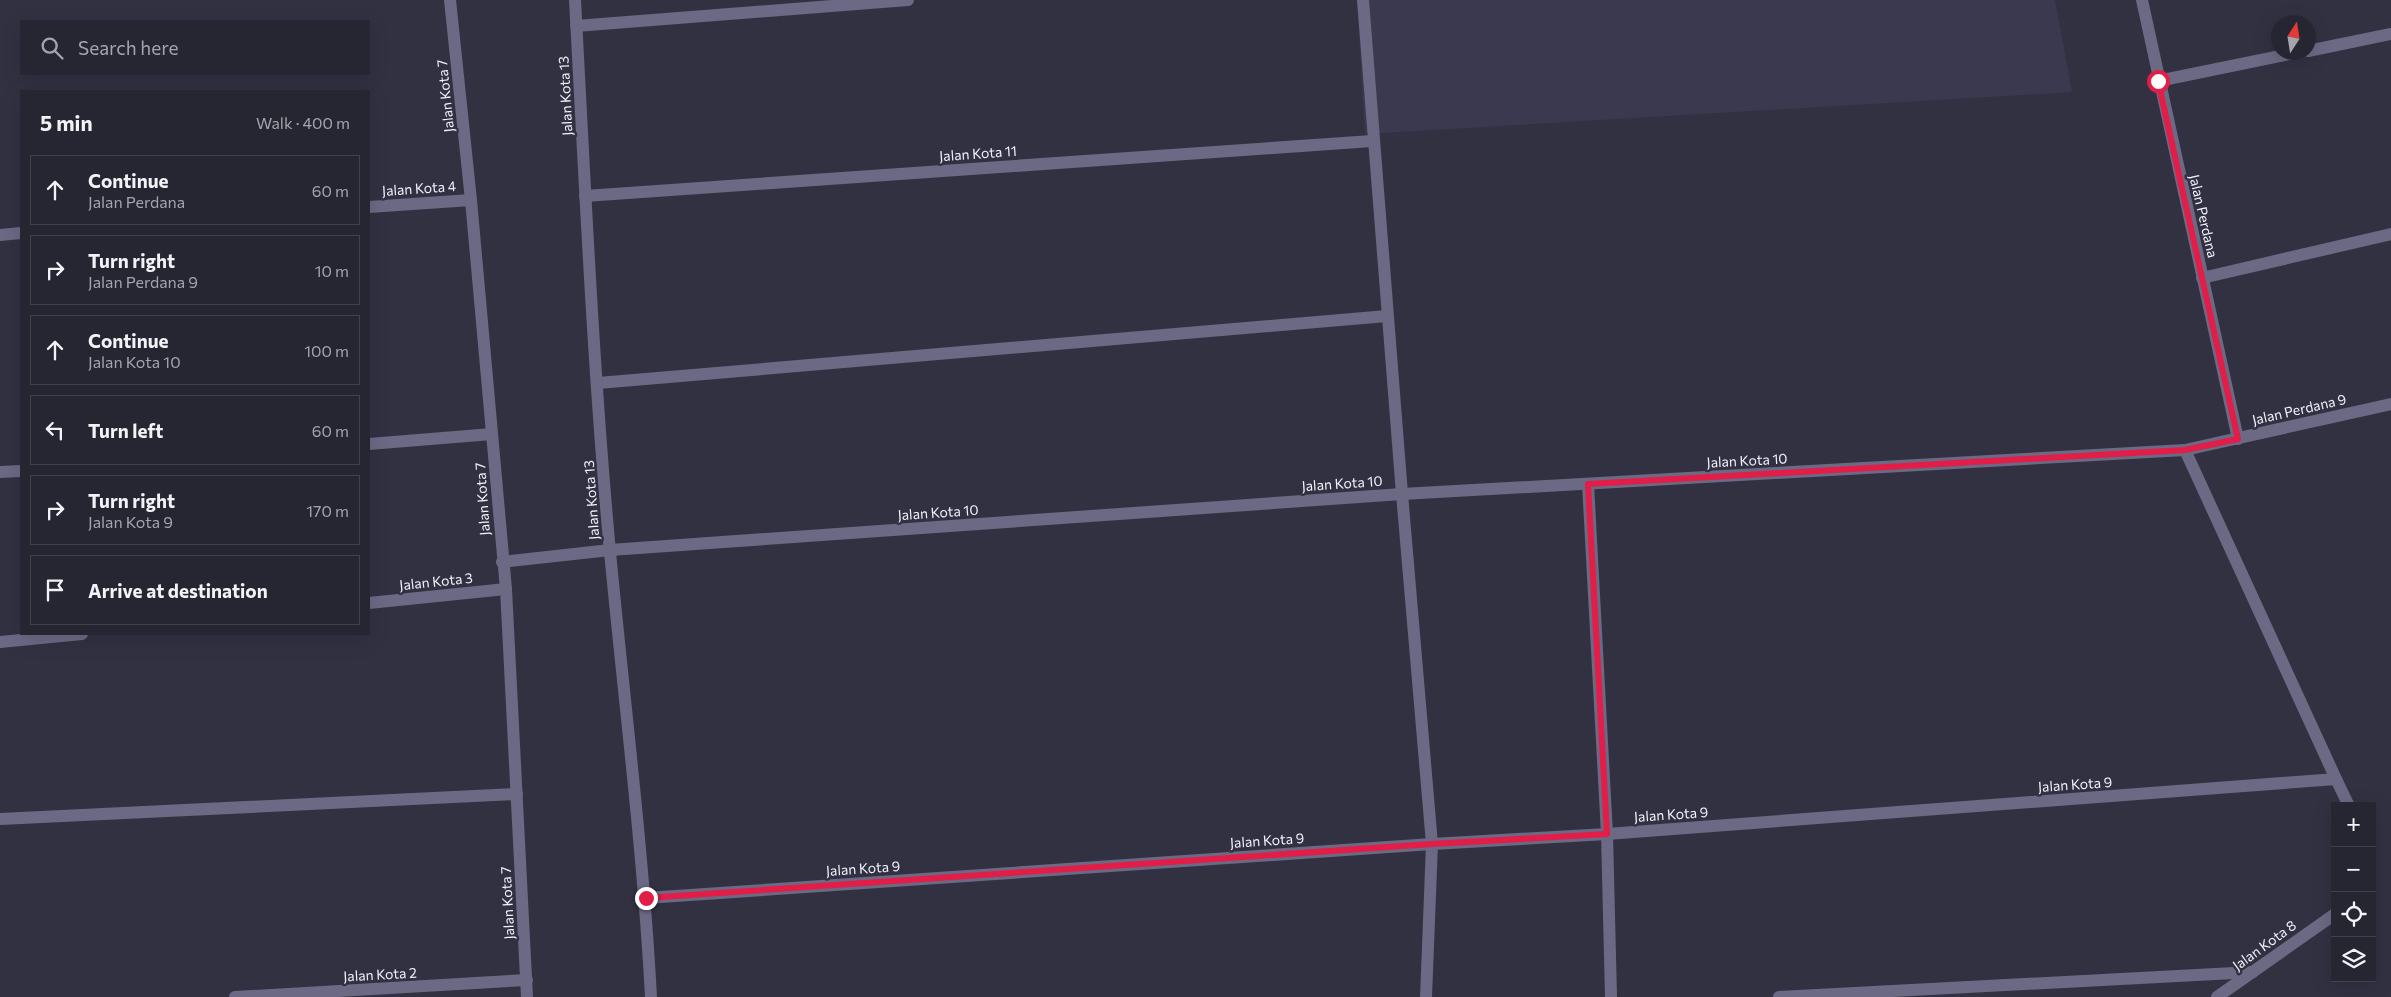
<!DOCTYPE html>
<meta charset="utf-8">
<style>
:root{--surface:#262532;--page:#32313e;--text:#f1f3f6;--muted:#a4a5ac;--line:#42424d}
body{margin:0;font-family:Commissioner,sans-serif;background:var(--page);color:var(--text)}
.controls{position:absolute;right:15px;bottom:15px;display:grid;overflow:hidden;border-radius:0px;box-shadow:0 5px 20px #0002}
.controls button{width:45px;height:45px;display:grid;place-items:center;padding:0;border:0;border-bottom:1px solid var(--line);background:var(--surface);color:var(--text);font:25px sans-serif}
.compass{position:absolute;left:2271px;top:15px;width:45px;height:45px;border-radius:50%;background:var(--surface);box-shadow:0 5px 20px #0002;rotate:12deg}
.stop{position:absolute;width:15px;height:15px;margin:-11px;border:4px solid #e11d48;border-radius:50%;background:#fff}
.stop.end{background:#e11d48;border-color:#fff;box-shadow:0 1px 5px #0008}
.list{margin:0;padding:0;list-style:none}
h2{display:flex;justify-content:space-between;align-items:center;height:65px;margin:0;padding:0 20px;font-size:21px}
h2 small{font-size:16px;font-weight:400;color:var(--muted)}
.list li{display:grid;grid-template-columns:32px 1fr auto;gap:15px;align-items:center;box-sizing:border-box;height:70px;margin:0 10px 10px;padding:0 10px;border:1px solid var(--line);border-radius:0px}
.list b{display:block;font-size:19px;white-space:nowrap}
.list p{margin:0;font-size:16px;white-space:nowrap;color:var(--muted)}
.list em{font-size:16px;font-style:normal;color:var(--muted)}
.icon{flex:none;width:28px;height:28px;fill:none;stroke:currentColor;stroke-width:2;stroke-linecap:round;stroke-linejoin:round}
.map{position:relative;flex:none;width:2391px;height:997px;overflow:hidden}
.search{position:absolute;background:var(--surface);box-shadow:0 5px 20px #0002;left:20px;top:20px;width:350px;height:55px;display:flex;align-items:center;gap:12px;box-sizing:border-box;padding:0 18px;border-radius:0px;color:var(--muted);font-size:19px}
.panel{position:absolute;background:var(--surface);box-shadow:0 5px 20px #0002;left:20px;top:90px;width:350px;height:545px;border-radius:0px}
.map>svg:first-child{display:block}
</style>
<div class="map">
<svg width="2391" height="997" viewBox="0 0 2391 997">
<rect width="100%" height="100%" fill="#323142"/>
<path fill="#3b3950" d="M1357,0H2055L2072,92L1365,134Z"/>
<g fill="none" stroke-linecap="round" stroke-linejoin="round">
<g stroke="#6b6984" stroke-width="12">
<path d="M576,26L908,0"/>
<path d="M2202,278L2391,234"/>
<path d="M598,383L1387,316"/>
<path d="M369,444L492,434"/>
<path d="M0,472L21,471"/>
<path d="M1402,494L1432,844L1426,997"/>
<path d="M0,819L517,794"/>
<path d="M1779,997L2253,972"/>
</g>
<g stroke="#6b6984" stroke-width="12">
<path d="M450,0L471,200L506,589L527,997"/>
<path d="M575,0C585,184 593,368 610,552C624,700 643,848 651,997"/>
<path d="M1363,0L1402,494"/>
<path d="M2142,0L2238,439"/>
<path d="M2308,51L2391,34"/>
<path d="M2158,81L2299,52"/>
<path d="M585,196L1372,141"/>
<path d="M369,207L471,200"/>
<path d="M0,235L21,233"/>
<path d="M1588,484L1607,834L1611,997"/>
<path d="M502,562L610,550L1402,494L2185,450L2391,404"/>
<path d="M369,603L506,589"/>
<path d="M0,642L82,634"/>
<path d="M2336,779L2349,806"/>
<path d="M646,898L1432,844L1607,834L2336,779L2185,450"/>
<path d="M235,997L527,980"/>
<path d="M2217,997L2335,914"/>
</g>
</g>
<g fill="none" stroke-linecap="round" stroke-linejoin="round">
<path stroke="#e11d48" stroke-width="6" d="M646,898L1432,844L1607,834L1588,484L2185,450L2238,439L2158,81"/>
</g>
<g text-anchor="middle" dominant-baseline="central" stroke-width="5" stroke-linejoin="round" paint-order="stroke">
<g font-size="14" fill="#f1f0fc" stroke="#323142">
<text transform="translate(445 96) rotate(-96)">Jalan Kota 7</text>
<text transform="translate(565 96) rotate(-93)">Jalan Kota 13</text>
<text transform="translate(978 153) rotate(-4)">Jalan Kota 11</text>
<text transform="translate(419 188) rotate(-4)">Jalan Kota 4</text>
<text transform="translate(2204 216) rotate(77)">Jalan Perdana</text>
<text transform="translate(2299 409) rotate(-13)">Jalan Perdana 9</text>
<text transform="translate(1747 460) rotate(-3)">Jalan Kota 10</text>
<text transform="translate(1342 483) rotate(-4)">Jalan Kota 10</text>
<text transform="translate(482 499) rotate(-94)">Jalan Kota 7</text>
<text transform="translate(591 500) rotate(-94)">Jalan Kota 13</text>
<text transform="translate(938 512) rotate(-4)">Jalan Kota 10</text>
<text transform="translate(436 581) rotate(-6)">Jalan Kota 3</text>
<text transform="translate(2075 784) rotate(-4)">Jalan Kota 9</text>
<text transform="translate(1671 814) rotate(-4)">Jalan Kota 9</text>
<text transform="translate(1267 840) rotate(-4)">Jalan Kota 9</text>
<text transform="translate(863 868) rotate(-4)">Jalan Kota 9</text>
<text transform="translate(507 903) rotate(-93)">Jalan Kota 7</text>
<text transform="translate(2264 945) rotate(-36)">Jalan Kota 8</text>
<text transform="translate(380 974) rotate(-3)">Jalan Kota 2</text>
</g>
</g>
</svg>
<div class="controls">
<button>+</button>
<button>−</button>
<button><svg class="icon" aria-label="locate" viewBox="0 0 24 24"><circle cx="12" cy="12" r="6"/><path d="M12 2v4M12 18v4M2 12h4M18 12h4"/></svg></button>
<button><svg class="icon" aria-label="layers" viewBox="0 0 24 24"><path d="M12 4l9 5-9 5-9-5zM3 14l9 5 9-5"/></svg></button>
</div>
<svg class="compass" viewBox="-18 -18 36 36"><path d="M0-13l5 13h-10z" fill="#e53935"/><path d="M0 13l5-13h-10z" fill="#a4a5ac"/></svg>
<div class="stop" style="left:2158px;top:81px"></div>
<div class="stop end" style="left:646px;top:898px"></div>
<div class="search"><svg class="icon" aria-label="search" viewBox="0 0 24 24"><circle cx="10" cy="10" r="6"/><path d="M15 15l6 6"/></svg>Search here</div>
<section class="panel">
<h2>5 min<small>Walk · 400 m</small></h2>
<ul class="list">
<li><svg class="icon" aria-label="ahead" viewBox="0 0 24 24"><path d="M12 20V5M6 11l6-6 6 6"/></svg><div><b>Continue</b><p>Jalan Perdana</p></div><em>60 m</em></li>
<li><svg class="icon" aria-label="right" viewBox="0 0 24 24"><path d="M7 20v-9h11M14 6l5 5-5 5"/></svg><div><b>Turn right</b><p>Jalan Perdana 9</p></div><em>10 m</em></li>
<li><svg class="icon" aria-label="ahead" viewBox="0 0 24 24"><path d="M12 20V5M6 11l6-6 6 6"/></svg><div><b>Continue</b><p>Jalan Kota 10</p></div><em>100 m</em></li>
<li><svg class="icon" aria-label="left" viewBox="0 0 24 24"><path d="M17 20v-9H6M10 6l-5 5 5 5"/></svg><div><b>Turn left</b></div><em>60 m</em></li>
<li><svg class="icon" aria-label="right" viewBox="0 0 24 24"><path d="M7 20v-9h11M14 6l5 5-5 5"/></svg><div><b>Turn right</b><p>Jalan Kota 9</p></div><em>170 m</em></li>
<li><svg class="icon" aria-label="arrive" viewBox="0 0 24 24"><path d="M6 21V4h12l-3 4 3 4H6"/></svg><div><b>Arrive at destination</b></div></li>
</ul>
</section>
</div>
